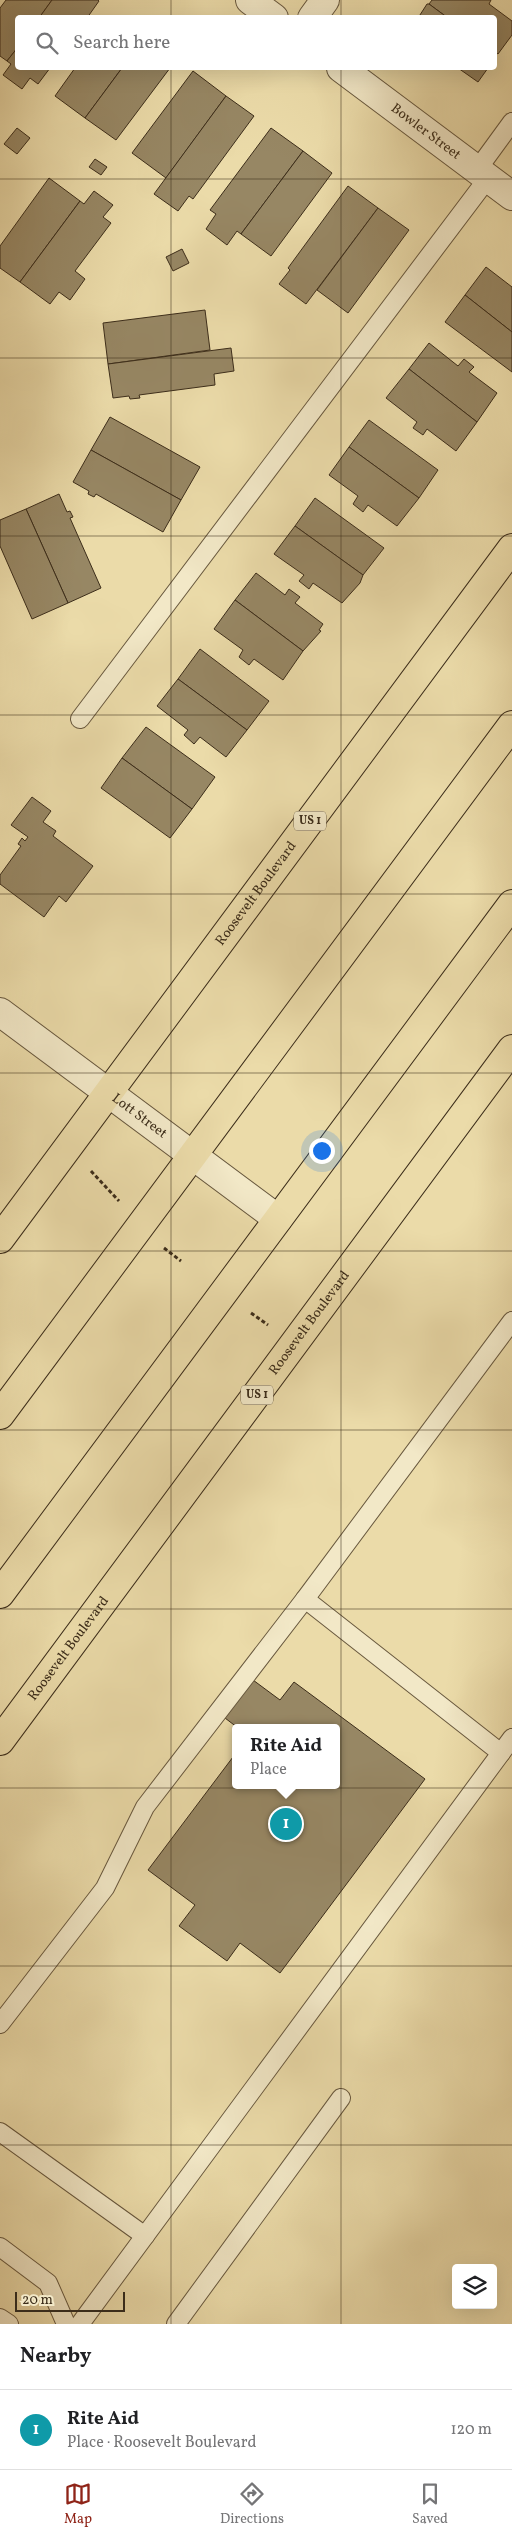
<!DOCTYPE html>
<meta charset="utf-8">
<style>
:root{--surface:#fff;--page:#f6f6f6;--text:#202124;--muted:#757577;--line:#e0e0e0;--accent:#8f2418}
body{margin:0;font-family:Vollkorn,serif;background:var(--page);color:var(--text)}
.controls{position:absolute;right:15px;bottom:15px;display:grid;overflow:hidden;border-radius:5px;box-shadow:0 5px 20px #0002}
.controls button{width:45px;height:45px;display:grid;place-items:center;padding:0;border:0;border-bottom:1px solid var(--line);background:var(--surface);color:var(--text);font:25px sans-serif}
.scale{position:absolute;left:15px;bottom:12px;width:110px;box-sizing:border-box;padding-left:5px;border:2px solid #3c2d1a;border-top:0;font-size:14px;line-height:18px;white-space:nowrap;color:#3c2d1a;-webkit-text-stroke:4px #f2e8c7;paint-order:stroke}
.you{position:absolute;left:321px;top:1150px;width:18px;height:18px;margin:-12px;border:4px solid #fff;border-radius:50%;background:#1a73e8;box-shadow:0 0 0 8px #1a73e833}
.badge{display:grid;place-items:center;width:32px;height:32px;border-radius:50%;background:var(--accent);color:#fff;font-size:16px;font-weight:700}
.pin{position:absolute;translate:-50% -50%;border:2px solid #fff;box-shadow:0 1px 5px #0006}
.popup{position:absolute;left:232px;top:1724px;width:108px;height:65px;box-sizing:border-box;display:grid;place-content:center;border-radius:5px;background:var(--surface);filter:drop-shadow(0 1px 4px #0005);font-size:16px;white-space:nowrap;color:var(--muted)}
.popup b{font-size:19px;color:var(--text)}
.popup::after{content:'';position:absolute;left:50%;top:100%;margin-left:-10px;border:10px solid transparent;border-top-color:var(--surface)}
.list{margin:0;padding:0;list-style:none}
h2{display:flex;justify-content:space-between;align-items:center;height:65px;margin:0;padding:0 20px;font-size:21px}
h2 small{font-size:16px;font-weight:400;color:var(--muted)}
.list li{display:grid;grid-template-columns:32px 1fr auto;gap:15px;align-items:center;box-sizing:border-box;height:80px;padding:0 20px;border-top:1px solid var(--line)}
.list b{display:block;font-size:19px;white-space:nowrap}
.list p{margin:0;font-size:16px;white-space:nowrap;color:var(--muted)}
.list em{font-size:16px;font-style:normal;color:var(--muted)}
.icon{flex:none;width:28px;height:28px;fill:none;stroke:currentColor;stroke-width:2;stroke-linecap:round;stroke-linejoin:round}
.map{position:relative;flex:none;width:512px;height:2324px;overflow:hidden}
.search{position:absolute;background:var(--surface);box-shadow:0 5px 20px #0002;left:15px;right:15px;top:15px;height:55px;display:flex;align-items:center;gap:12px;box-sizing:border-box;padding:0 18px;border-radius:5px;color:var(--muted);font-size:19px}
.sheet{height:145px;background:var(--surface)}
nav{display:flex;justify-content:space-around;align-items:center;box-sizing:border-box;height:70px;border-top:1px solid var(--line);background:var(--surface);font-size:14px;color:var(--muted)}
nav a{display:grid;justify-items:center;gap:2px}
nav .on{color:var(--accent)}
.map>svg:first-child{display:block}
</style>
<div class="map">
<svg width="512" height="2324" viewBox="0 0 512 2324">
<rect width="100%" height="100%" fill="#ebdba9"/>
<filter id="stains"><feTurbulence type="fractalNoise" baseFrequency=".004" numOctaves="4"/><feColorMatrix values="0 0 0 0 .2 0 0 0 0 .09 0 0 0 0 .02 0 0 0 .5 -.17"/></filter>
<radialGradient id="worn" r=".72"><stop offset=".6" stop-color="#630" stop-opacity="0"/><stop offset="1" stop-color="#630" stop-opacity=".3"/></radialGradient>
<g fill="#978764" stroke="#3c2d1a">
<path d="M6,0H52L39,18H18V47L7,61L0,56V8Z"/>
<path d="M52,0H98L99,1L87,18H39Z"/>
<path d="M432,0H491L489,4L512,21V35L498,54L494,51V18H448L429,4Z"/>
<path d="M427,4H429L448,18H418Z"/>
<path d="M18,47V68H50L38,84L30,78L22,89L3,75L11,64L7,61Z"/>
<path d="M75,68H122L85,118L55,96Z"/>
<path d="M122,68H170L116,140L85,118Z"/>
<path d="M458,68H488L478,82Z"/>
<path d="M193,71L226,96L166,178L132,153Z"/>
<path d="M226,96L254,116L193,199L189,196L178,211L154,194Z"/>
<path d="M17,128L30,138L17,154L4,144Z"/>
<path d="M271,128L303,151L241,234L237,231L227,245L206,229L216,214L210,210Z"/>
<path d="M303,151L332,173L271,256L241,234Z"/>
<path d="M95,159L107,167L101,175L89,167Z"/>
<path d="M49,178L80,201L20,282L0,268V246Z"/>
<path d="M348,186L378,208L306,304L279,284L290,270L288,268Z"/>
<path d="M94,191L113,205L103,217L111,223L75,271L85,279L70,300L59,292L50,304L20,282L80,201L84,204Z"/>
<path d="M378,208L409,230L348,313L317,290Z"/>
<path d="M182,249L189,263L173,271L166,257Z"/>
<path d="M486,267L512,287V332L465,295Z"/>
<path d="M465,295L512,332V372L445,322Z"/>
<path d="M205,310L210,350L108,364L103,323Z"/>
<path d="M429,343L458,366L464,359L474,367L469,372L497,393L477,422L409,369Z"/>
<path d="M231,348L234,371L214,374L215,385L139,395L140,398L130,399L129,396L113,398L108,364Z"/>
<path d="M409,369L477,422L456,451L427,429L423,435L413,428L417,422L386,398Z"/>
<path d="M110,417L200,467L181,500L91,450Z"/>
<path d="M369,420L438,470L419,498L349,447Z"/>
<path d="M349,447L419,498L397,526L368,505L363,512L353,504L358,496L329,475Z"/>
<path d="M91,450L181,500L163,532L96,494L94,497L88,494L89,491L73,482Z"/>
<path d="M59,494L67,512L70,511L73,517L70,518L101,588L68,603L26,509Z"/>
<path d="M315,498L384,548L363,575L295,526Z"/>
<path d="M26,509L68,603L32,619L0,546V520Z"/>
<path d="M295,526L363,575L360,583L342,603L313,583L309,589L299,581L304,575L274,554Z"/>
<path d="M256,573L285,595L289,589L300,597L295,603L323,624L319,630L321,631L303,651L235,600Z"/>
<path d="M235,600L303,651L283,680L254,659L249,665L239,657L243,650L214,629Z"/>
<path d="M200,649L269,701L247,730L178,679Z"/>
<path d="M178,679L247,730L226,757L200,737L194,744L184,735L188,730L157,706Z"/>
<path d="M146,727L215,777L192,809L122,758Z"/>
<path d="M122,758L192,809L170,838L101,788Z"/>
<path d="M32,797L51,811L43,822L56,831L53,836L93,866L66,902L59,896L44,917L0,884V875L21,846L18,844L22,838L25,841L28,837L11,825Z"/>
<path d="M253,1680L280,1700L294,1682L425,1779L280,1973L240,1943L227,1961L179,1926L195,1905L148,1870L236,1753V1785H336V1728H238L225,1718Z"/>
</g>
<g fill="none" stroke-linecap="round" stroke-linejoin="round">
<g stroke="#68583e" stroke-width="20">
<g id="lane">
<path d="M477,170L512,122"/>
<path d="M80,719L488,178"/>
<path d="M305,1599L512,1321"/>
<path d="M0,2024L105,1888L145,1807L305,1599L501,1753"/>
<path d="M0,2132L145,2236"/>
<path d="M0,2247L48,2283L66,2324"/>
<path d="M0,2318L9,2324"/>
<path d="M80,2324L512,1738"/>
<path d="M176,2324L341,2098"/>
</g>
</g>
<g stroke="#68583e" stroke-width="30">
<g id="street">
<path d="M250,0L274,18"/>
<path d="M312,18L325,0"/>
<path id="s1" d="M341,68L512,196"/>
<path id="s2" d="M0,1012L278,1219"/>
</g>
</g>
<g stroke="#3c2d1a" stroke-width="30">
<g id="highway">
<path id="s3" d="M0,1239L512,548"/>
<path d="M0,1415L512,725"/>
<path d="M0,1594L512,904"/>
<path id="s4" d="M0,1741L512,1049"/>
</g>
</g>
<g stroke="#3c2d1a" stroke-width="3" stroke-dasharray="4 2.5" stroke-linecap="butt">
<path d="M91,1171L119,1201"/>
<path d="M164,1248L181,1261"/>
<path d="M251,1313L268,1325"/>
</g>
<use href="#lane" stroke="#f2e8c7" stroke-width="18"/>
<use href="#street" stroke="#f2e8c7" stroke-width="28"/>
<use href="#highway" stroke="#ebdba9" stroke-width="28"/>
</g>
<path fill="none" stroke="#3c2d1a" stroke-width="1" stroke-opacity="0.55" d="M171,0V18M341,0V18M171,68V2324M341,68V2324M0,179H512M0,358H512M0,536H512M0,715H512M0,894H512M0,1073H512M0,1251H512M0,1430H512M0,1609H512M0,1788H512M0,1966H512M0,2145H512"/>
<g text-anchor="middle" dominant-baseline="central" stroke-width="4.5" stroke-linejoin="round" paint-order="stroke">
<g fill="#f2e8c7" stroke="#73654e" stroke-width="1">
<rect x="294" y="811.5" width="32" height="19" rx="4"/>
<rect x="241" y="1385.5" width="32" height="19" rx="4"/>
</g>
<g font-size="12" font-weight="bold" fill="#3c2d1a">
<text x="310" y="821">US 1</text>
<text x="257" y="1395">US 1</text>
</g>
<g font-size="14" fill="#3c2d1a" stroke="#f2e8c7">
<text stroke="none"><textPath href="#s1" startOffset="106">Bowler Street</textPath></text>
<text stroke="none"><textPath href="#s3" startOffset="430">Roosevelt Boulevard</textPath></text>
<text stroke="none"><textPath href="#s2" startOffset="174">Lott Street</textPath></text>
<text stroke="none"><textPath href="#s4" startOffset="520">Roosevelt Boulevard</textPath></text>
<text stroke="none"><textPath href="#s4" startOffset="115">Roosevelt Boulevard</textPath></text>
</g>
</g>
<rect width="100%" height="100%" filter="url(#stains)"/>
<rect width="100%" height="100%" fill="url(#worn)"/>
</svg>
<div class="controls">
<button><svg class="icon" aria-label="layers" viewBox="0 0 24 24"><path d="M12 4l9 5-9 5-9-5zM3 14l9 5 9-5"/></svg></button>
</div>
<div class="scale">20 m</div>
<div class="you"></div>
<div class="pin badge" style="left:286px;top:1824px;background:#0f9aa8">1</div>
<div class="popup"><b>Rite Aid</b>Place</div>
<div class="search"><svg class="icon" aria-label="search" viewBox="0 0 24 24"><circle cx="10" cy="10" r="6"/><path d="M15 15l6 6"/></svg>Search here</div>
</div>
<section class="sheet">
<h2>Nearby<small></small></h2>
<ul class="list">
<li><span class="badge" style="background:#0f9aa8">1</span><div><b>Rite Aid</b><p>Place · Roosevelt Boulevard</p></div><em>120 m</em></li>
</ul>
</section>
<nav>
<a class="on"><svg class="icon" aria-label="map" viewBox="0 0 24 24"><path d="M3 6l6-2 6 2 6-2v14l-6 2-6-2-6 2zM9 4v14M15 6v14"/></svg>Map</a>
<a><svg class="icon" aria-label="directions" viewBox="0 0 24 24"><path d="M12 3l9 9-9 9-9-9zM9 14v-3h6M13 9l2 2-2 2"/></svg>Directions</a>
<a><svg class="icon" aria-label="saved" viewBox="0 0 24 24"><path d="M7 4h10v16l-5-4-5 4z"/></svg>Saved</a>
</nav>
